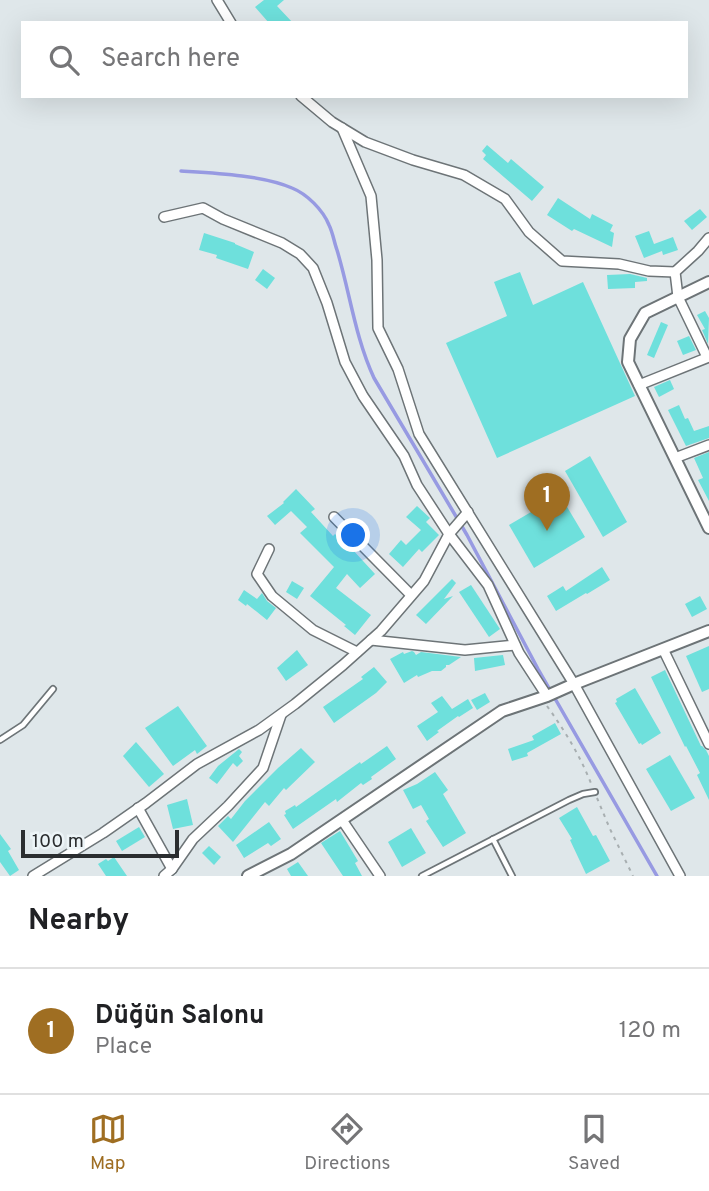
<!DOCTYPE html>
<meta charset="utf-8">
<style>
:root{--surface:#fff;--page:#f2f2f2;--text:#202124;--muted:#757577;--line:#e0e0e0;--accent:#9f6e22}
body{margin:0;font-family:Overpass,sans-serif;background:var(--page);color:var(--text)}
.scale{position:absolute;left:21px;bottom:18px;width:158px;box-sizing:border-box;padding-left:7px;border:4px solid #2a2d2f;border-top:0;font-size:19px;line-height:24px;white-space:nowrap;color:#2a2d2f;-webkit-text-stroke:5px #ecf4f7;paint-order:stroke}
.you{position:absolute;left:354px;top:536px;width:24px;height:24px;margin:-18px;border:5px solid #fff;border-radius:50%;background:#1a73e8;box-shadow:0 0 0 10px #1a73e833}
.badge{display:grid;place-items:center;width:46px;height:46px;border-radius:50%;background:var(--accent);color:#fff;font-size:23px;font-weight:700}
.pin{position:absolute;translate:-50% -58px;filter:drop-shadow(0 2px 4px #0008)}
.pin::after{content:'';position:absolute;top:37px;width:24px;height:21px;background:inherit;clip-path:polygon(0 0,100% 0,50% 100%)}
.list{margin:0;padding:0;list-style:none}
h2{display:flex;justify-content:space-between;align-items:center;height:91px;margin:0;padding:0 28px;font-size:30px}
h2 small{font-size:23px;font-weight:400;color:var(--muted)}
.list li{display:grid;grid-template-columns:46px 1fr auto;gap:21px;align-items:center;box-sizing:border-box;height:126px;padding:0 28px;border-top:2px solid var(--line)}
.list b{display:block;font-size:26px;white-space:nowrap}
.list p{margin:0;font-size:23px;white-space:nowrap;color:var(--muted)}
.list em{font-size:23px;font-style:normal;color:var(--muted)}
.icon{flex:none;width:38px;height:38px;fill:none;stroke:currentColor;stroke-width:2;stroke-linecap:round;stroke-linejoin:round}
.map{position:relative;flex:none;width:709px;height:876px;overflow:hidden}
.search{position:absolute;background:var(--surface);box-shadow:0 7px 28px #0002;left:21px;right:21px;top:21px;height:77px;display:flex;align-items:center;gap:18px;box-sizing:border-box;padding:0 24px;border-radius:0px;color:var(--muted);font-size:26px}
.sheet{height:217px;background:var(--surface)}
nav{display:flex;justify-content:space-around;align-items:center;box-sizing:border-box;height:98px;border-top:2px solid var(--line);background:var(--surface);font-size:19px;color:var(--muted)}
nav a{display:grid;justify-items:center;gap:4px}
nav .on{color:var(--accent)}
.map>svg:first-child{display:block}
</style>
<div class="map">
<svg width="709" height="876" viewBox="0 0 709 876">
<rect width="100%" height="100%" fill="#dfe7ea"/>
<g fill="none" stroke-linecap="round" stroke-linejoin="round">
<path stroke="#979ae2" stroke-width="3.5" d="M181,171C213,173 262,175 292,188C307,194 323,210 329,225C333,233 334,242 337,250C350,293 355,337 374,378L467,535L538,669L657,876"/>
</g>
<g fill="#6ee0dc">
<path d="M264,0H284L277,6L293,23H269L255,7Z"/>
<path d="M487,145L508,163L511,159L544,187L532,201L483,159L486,155L482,151Z"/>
<path d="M558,198L590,219L592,214L613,225L610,231L614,233L612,247L574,229L572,231L547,215Z"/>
<path d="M700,209L707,217L692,230L684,221Z"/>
<path d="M649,231L654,244L673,237L678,250L663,255L662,251L644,258L635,236Z"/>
<path d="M204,233L235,243V244L254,252L248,269L216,258L217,255L199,250Z"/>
<path d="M263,269L275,278L267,289L255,280Z"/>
<path d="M520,272L533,305L583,282L635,396L497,458L446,343L507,316L494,282Z"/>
<path d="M630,274L647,278V281L635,282V288L608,289L607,275Z"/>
<path d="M705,311L709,318L708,344L702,330L705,329L697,315Z"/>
<path d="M661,322L668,325L654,358L647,355Z"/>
<path d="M689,336L696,350L683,355L677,341Z"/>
<path d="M670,380L674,389L659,397L654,387Z"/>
<path d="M679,405L685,419L688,418L694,431L709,426V438L686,446L668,410Z"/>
<path d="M709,452V501L698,480L703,478L694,458Z"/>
<path d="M590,456L627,522L603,537L565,471Z"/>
<path d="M296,489L315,509L311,512L333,536L335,534L351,550L352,549L375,574L360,588L347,574L336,588L371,615L355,635L344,626L346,625L310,596L334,567L300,533L307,527L291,511L275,525L267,516L284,503L283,502Z"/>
<path d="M560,495L585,537L534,568L509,525Z"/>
<path d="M417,506L430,518L426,522L439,535L422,552L419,549L403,567L389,554L401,540L406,545L421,530L406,517Z"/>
<path d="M602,567L610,580L587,594L586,593L556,611L547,596L563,586L566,591Z"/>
<path d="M452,579L456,583L444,599L453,596L426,624L416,615Z"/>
<path d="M292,581L304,588L297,599L286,592Z"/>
<path d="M471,585L500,629L489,637L459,592Z"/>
<path d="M244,590L257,599L262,593L267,601L276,608L267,620L247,604L246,606L238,600Z"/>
<path d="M700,596L707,609L692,617L685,604Z"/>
<path d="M709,646V689L702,692L686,656Z"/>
<path d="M297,650L308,665L286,681L277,668Z"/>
<path d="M412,651L414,652L416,655L421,652L461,657L449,665H446V667L441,671H432L418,677L417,675L404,683L390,659L403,652L404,654Z"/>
<path d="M503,655L505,665L475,671L474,658Z"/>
<path d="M374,667L387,682L376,693L334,723L323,707L363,679L361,677Z"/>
<path d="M665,670L701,746H702L706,750L709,756V800L697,775L700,773L686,746L685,747L651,677Z"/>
<path d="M635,688L661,733L642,745L641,743L639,744L615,703L617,702L616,699Z"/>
<path d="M485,693L490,702L477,710L471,700Z"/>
<path d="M442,696L452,709L468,699L473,708L459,717L458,716L437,731L439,732L427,741L417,726L438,712L431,703Z"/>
<path d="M178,706L207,746L197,754L195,750L173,766L145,728Z"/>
<path d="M555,723L561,734L527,753L528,756L512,761L508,749L534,740L532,736Z"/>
<path d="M136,742L164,774L149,787L123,756Z"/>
<path d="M387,746L396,759L371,777L372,779L363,785L361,783L337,802L336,799L293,829L284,815L286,814L285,811L295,805L296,807L360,762L361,764Z"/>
<path d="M301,748L315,762L286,790L284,788L269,806L265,802L233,842L218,826L228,816L231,819L245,801L278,768Z"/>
<path d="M239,749L242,752L239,756L243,761L237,767L233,763L217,784L209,778L218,766Z"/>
<path d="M670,755L695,798L671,811L646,769Z"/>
<path d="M435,772L448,790L443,794L466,833L443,847L426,821L429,819L421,805L413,809L403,790L417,784Z"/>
<path d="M187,799L193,825L173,829L167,805Z"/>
<path d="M577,807L593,836L596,835L610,861L586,874L570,840L572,839L559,818Z"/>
<path d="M269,822L281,839L271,846L268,843L244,858L236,845Z"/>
<path d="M139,827L145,837L122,851L116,841Z"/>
<path d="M411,828L426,853L402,867L388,842Z"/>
<path d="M340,831L358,861L355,863L362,876H343L321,843Z"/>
<path d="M0,834L11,849L8,851L19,870L10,876L0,862Z"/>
<path d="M209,846L221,857L214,865L202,853Z"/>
<path d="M114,857L127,876H106L98,864L106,859L108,861Z"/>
<path d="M298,862L308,876H291L287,869Z"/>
</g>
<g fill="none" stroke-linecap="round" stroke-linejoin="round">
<g stroke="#6d7477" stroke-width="8">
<g id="service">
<path d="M0,740L23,725L53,689"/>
<path d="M493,839L512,876"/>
<path d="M422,876L569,800L583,794L595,792"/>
</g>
</g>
<g stroke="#6d7477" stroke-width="12">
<g id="minor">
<path d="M217,0L231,23"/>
<path d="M301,96L332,122L365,142L413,160L464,175L505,199L529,232L562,261L619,264L649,271L675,272"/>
<path d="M342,128L371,196L377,260L378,328L398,369L419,434L574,684L680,876"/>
<path d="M164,217L203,208L223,219L282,243L300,254L313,268L327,303L345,362L363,396L404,456L417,485L449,534L488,585L519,653L547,696"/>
<path d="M707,357L678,297L675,272L698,251L709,238"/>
<path d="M639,385L709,357"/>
<path d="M675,458L709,445"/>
<path d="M334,517L411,595"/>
<path d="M269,549L257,574L272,596L313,630L357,652"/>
<path d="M371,640L465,650L515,645"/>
<path d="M663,649L709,744"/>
<path d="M138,808L172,869"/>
<path d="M342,820L380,876"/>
<path d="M33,876L103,833L146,803L197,764L259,730L295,704L343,665L381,631L424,581L449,534L468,512"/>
<path d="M164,876L172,869L193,839L228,806L263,768L281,715"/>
</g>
</g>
<g stroke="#6d7477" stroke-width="14">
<g id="tertiary">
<path d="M709,282L645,313L630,339L628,362L709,528"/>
<path d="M248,876L291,854L502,711L547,696L574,684L709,631"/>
</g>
</g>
<g stroke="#a8afb1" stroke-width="2" stroke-dasharray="3.5 5" stroke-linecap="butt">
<path d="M547,706C565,731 581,757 592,786"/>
<path d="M597,798L610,829L633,876"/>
</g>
<use href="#service" stroke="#fff" stroke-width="4.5"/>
<use href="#minor" stroke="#fff" stroke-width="9"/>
<use href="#tertiary" stroke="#fff" stroke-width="10"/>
</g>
</svg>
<div class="scale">100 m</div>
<div class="you"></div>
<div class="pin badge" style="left:547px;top:531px">1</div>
<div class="search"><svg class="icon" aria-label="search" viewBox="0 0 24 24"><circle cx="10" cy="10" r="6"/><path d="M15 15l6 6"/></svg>Search here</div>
</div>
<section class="sheet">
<h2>Nearby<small></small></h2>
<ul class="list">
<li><span class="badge">1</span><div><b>Düğün Salonu</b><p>Place</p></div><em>120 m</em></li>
</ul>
</section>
<nav>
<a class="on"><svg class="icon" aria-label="map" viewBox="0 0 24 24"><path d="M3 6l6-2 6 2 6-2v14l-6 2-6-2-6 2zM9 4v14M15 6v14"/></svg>Map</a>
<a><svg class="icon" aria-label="directions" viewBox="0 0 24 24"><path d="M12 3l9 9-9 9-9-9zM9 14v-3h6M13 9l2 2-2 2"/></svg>Directions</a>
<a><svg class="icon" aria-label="saved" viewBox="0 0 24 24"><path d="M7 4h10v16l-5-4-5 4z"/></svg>Saved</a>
</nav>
